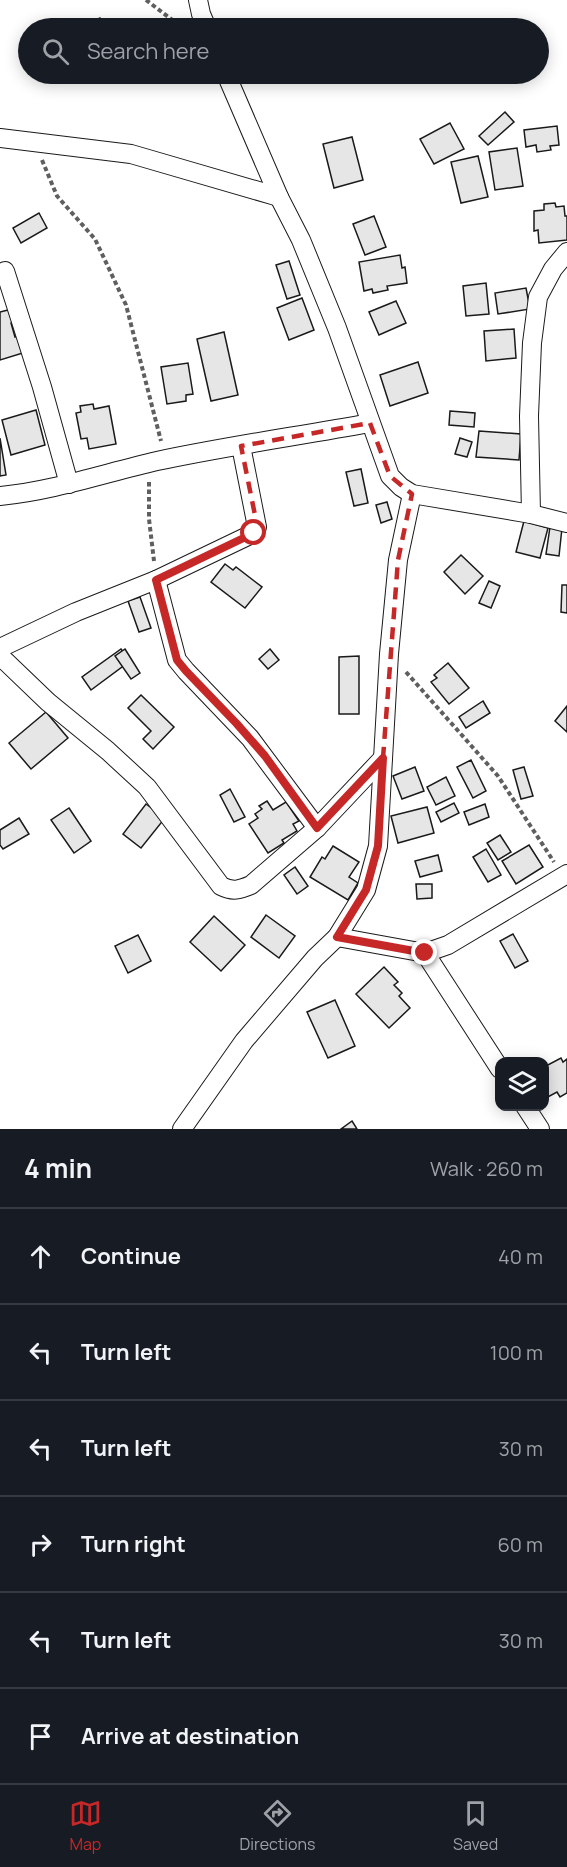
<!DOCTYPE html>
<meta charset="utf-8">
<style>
:root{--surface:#171b24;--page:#20242c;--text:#f1f3f6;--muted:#9ea1a6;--line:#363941;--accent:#c62828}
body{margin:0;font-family:Manrope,sans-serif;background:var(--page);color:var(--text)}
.controls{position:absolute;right:18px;bottom:18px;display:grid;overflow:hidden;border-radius:12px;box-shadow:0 3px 15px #0003}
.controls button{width:54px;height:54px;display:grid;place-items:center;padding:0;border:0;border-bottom:2px solid var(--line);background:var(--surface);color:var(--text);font:30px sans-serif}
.stop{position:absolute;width:18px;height:18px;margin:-14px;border:4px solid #c62828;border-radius:50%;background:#fff}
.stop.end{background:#c62828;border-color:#fff;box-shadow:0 2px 6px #0008}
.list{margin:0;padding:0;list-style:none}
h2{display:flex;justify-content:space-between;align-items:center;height:78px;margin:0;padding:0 24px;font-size:26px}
h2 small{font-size:20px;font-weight:400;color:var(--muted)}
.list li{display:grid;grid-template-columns:39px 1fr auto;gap:18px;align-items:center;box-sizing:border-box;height:96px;padding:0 24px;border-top:2px solid var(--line)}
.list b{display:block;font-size:22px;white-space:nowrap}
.list em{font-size:20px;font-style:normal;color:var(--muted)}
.icon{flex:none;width:33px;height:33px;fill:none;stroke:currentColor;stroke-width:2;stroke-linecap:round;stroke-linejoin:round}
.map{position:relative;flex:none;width:567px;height:1129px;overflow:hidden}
.search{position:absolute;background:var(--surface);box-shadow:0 3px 15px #0003;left:18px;right:18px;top:18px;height:66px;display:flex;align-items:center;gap:15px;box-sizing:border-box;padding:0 21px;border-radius:33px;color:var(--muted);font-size:22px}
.sheet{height:654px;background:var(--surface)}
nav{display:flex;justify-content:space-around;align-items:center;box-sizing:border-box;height:84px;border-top:2px solid var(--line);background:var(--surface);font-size:16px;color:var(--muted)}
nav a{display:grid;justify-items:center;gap:3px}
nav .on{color:var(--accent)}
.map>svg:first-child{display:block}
</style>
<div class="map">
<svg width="567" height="1129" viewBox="0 0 567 1129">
<rect width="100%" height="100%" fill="#fff"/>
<g fill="#e6e6e6" stroke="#1a1a1a" stroke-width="1.5">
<path d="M100,18L105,28H77Z"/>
<path d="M505,112L514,122L488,145L479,136Z"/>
<path d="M450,123L464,149L434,164L420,139Z"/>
<path d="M557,126L559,145L550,146L551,150L537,152L536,145L526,147L524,130Z"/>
<path d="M352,137L363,180L334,188L323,144Z"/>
<path d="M517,148L523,186L495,190L489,152Z"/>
<path d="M478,156L488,197L461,203L451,162Z"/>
<path d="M555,203L556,207L564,206L565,216H567V240L539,243L538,230L534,231V211L544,210V204Z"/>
<path d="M39,213L47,228L21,243L13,228Z"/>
<path d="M374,216L386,247L365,255L353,224Z"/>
<path d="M400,255L402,268L405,267L407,283L387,286L388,290L373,293L372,289L364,291L359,262Z"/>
<path d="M289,261L300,295L287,299L276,265Z"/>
<path d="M486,283L489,314L466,316L463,286Z"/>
<path d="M526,288L530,309L498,314L495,293Z"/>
<path d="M302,298L314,330L289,340L277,308Z"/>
<path d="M396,301L406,323L379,335L369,312Z"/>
<path d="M12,309L16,322L11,323L15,337L21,335L26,352L0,360V312Z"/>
<path d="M514,329L516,358L486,361L484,331Z"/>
<path d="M224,332L238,395L211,401L197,339Z"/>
<path d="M418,362L428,393L390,406L380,375Z"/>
<path d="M188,363L193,394L186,395V401L167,404L161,367Z"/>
<path d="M93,404L94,409L109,406L116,444L89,449L87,438L81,439L76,413L81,412L80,406Z"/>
<path d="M36,410L45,445L11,455L2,420Z"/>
<path d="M450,411L475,413L474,427L449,425Z"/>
<path d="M479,431L521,434L519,460L476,457Z"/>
<path d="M0,438L6,475L0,476Z"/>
<path d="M460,438L472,442L467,457L455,454Z"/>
<path d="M361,469L368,503L354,506L346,472Z"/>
<path d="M387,502L392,519L381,523L376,505Z"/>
<path d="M524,521L548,528L540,558L516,552Z"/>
<path d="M550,527L562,528L559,556L546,554Z"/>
<path d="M461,555L483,576L465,594L444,572Z"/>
<path d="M225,564L233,570L236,567L262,587L245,608L211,582Z"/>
<path d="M489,581L500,586L491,608L479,603Z"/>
<path d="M562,585H567V613L561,612Z"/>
<path d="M140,597L151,628L139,632L128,601Z"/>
<path d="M121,649L130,661L91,690L82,677Z"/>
<path d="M125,649L140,673L131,679L115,656Z"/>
<path d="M270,649L279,660L268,669L259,659Z"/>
<path d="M359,656V714H339V657Z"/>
<path d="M448,663L469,688L449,704L431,682L437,678L434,675Z"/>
<path d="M141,695L174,727L153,749L143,739L151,731L128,708Z"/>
<path d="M483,701L490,713L466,728L459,717Z"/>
<path d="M567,706V732L555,721Z"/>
<path d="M46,712L68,738L31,769L9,743Z"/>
<path d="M471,760L486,791L473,798L457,767Z"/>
<path d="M415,767L424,791L402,799L393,776Z"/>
<path d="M524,767L533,796L521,799L513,770Z"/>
<path d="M446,777L455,796L436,805L427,787Z"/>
<path d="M230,789L245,817L234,822L220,795Z"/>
<path d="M267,801L273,810L286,802L299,821L293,824L297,831L282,840L284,843L268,853L249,824L258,818L255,814L262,809L259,806Z"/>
<path d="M454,803L459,813L441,822L436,812Z"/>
<path d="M146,804L165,818L141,848L123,834Z"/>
<path d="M485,804L489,817L469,825L464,812Z"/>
<path d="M427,807L434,833L398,843L391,816Z"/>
<path d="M69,808L91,841L74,853L51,820Z"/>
<path d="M19,818L29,834L3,849L0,845V830Z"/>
<path d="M500,835L511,852L498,860L487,843Z"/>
<path d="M529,845L543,867L516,884L502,861Z"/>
<path d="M333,846L359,862L349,877L358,883L348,900L310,877L322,857L325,859Z"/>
<path d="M486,849L501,875L488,882L473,857Z"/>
<path d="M438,855L442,871L420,877L415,861Z"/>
<path d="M295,867L308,886L297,894L284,875Z"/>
<path d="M416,884H432V898L417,899Z"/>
<path d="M266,915L295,936L279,958L251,937Z"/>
<path d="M214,916L245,945L221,971L190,942Z"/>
<path d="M513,934L528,961L515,968L500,941Z"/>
<path d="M138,935L151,961L128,973L115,946Z"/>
<path d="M384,967L398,982L394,985L402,993L399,996L410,1008L389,1028L356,994Z"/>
<path d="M335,1000L355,1046L328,1058L307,1012Z"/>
<path d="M561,1058L563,1062L567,1059V1093L560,1097L557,1092L544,1099V1067Z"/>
<path d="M352,1121L357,1129H341Z"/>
</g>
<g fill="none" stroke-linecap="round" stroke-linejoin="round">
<g stroke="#1a1a1a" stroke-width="20">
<g id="minor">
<path d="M198,0L201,14L207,28"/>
<path d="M226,74L279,197L301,240L337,328L390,476L401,487L412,494L531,514L567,523"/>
<path d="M0,138L131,154L279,197"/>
<path d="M5,271L42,387L69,484"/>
<path d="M0,496C53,491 105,473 157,461C227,446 299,436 370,423"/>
<path d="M531,514L529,416L532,343L538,297L553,269L567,252"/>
<path d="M156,580L177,660L186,671L250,738L317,828"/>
<path d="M0,648L76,612L156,580L254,533L257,527L241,446"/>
<path d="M0,656L48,702L108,751L147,787L221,886C233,892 239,890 251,885L317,828L383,758"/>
<path d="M337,937L425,953L448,945L567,874"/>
<path d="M425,953L500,1069"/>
<path d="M525,1106L540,1129"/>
<path d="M182,1129L244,1041L315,958L337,937L366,890L378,846L389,654L398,560L412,494"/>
</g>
</g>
<g stroke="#5f5f5f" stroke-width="4" stroke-dasharray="4.5 3" stroke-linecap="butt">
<path d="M146,0L183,28"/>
<path d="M42,160L57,196L95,239L126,305L161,441"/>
<path d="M149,482V519L154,561"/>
<path d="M406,672L498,776L554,862"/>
</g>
<use href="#minor" stroke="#fff" stroke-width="18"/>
</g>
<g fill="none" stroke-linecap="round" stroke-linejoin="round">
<path stroke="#c62828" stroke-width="8" d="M254,533L156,580L177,660L186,671L237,724L265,756L317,828L383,758L378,846L366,890L337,937L425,953"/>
</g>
<path fill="none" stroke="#c62828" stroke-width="4.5" stroke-dasharray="12 8" stroke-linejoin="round" d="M370,423L390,476L412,494L398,560L383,758L317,828L250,738L177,660L156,580L258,530L241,446Z"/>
</svg>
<div class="controls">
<button><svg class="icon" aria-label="layers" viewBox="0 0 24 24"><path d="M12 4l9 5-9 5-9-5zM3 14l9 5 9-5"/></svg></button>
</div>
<div class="stop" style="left:254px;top:533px"></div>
<div class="stop end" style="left:425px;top:953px"></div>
<div class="search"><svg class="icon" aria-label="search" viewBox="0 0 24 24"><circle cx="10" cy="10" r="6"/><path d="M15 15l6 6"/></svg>Search here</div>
</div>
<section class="sheet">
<h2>4 min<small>Walk · 260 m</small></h2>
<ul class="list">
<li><svg class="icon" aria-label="ahead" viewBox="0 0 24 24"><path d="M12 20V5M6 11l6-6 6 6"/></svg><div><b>Continue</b></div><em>40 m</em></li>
<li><svg class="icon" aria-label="left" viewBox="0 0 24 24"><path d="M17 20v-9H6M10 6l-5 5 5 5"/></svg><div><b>Turn left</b></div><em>100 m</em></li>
<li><svg class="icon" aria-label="left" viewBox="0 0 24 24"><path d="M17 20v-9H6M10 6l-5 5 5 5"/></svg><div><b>Turn left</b></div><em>30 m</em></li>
<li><svg class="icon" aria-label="right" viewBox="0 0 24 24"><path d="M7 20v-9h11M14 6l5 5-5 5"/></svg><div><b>Turn right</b></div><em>60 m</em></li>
<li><svg class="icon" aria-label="left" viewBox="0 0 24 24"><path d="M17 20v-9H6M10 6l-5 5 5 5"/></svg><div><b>Turn left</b></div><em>30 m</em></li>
<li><svg class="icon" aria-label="arrive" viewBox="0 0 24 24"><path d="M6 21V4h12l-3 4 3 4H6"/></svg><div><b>Arrive at destination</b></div></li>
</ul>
</section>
<nav>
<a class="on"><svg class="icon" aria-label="map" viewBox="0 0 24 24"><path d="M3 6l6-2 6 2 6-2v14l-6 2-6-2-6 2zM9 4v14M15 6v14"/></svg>Map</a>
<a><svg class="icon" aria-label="directions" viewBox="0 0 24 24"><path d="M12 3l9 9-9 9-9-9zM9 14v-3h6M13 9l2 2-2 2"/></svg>Directions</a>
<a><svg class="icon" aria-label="saved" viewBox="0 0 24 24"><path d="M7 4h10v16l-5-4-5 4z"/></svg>Saved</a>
</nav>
